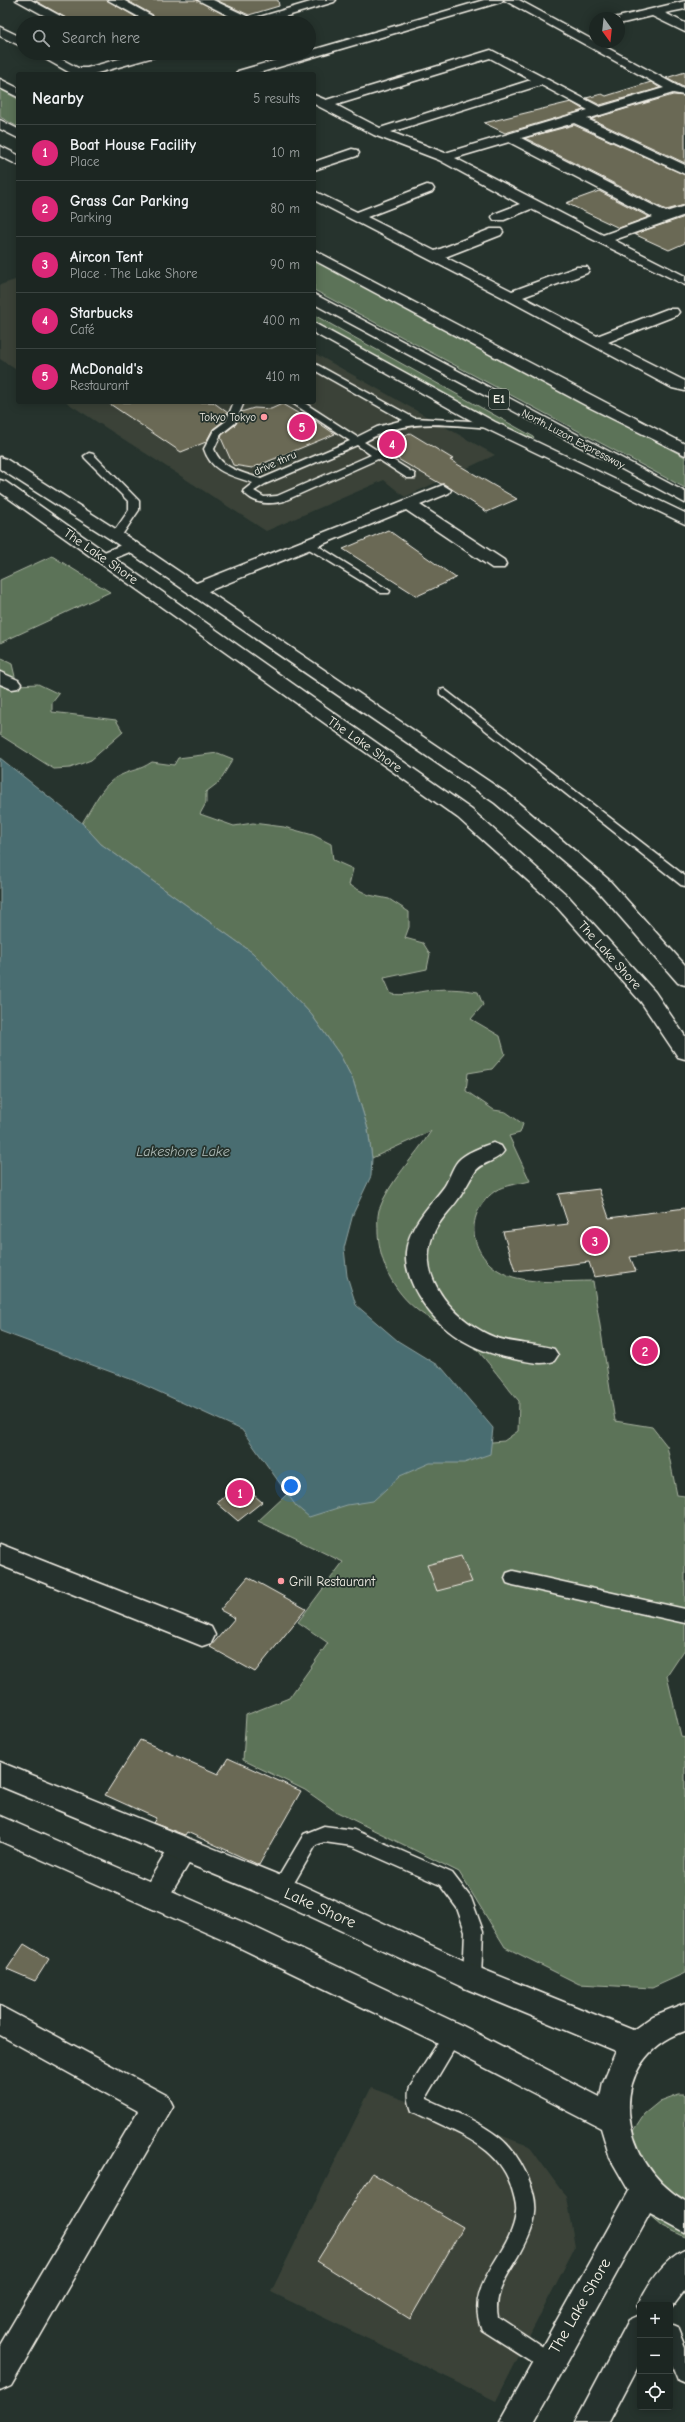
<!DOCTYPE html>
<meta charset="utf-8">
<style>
:root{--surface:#1c2622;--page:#252e2a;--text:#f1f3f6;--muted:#a0a5a5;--line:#3a4340;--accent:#db2777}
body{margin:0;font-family:"Comic Neue",sans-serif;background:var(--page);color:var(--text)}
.controls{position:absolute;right:12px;bottom:12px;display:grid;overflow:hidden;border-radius:4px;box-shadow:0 2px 10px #0003}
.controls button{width:36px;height:36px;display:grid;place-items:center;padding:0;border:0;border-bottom:1px solid var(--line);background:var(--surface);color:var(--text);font:20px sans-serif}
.compass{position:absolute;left:589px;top:12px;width:36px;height:36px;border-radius:50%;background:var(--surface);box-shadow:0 2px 10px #0003;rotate:165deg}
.you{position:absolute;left:291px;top:1486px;width:14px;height:14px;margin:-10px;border:3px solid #fff;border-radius:50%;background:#1a73e8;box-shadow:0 0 0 6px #1a73e833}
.badge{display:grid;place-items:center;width:26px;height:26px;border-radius:50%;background:var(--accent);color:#fff;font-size:13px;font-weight:700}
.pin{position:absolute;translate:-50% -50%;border:2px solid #fff;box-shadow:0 1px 4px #0006}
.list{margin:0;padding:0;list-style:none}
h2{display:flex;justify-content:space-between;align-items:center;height:52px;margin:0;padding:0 16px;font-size:17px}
h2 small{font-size:13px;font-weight:400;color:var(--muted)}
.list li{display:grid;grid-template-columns:26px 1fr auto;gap:12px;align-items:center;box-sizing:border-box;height:56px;padding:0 16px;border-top:1px solid var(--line)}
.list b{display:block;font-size:15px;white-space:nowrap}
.list p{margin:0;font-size:13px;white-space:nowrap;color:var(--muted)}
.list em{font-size:13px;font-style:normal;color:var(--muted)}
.icon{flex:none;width:22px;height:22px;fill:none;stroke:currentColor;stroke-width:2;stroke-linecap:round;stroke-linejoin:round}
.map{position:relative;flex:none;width:685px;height:2422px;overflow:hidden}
.search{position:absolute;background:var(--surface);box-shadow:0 2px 10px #0003;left:16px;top:16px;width:300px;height:44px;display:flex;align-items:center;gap:10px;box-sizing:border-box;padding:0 14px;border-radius:22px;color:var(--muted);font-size:15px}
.panel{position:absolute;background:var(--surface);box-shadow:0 2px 10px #0003;left:16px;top:72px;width:300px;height:332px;border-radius:4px}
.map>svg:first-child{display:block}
</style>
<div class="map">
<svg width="685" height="2422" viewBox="0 0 685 2422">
<rect width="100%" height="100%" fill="#26332d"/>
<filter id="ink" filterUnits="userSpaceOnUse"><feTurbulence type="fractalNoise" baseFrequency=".025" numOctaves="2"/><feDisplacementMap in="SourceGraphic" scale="8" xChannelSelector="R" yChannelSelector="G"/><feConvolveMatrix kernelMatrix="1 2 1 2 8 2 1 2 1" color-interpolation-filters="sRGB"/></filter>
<g filter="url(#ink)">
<g fill="#3a4339">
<path d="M18,279V371L0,359V285Z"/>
<path d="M314,353L495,455L405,497L384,480L266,531L66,402H314Z"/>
<path d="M371,2088L529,2146L566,2197L575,2247L496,2401L271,2292Z"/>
</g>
<g fill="#5c7358" stroke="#a8b2a0">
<path d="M0,89L18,99V127L0,117Z"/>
<path d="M314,260L685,457V488L314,290Z"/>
<path d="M314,315L534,437L532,440H528L343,339L314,322Z"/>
<path d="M52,556L110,592L0,643V580Z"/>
<path d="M0,658L12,664L17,685L38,684L59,694L52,703V712L116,720L123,732L91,760L70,768L54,769L0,735Z"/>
<path d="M218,753L233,759L219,782L206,792V803L200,814L234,826L253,823L284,827L313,835L331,844L333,860L353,869L349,885L369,895L389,899L409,912V927L405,938L423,943L430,954L427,969L384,978L391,994C404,996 412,993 425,991C443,988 460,989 478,992L483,1005L471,1019L500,1036L505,1054L492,1069L468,1073L466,1091L494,1110L506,1112L523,1124L520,1133L509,1136L530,1181C520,1184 503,1185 495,1191C457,1219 474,1268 517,1278C541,1284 568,1281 593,1281L615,1421L652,1427L667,1446L677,1495L685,1496V1649L667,1676L681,1736L685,1737V1973L652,1988L579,1984L505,1947L459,1872L335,1811L305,1790L243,1760L246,1715L289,1698L328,1643L298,1622L343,1562L258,1521L298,1484L457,1445L504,1441L518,1431L519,1401C501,1381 477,1345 457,1330C450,1325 440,1324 432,1320C399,1301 381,1271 378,1234C378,1227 377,1217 379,1210C389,1181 415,1157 431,1131L372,1158L368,1129L353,1080L340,1055L311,1014L253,953L101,844L82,823C92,808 103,782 121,775C134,769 138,771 152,762L174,765L178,758Z"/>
<path d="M679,2094H685V2237L663,2226L646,2211L627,2150L633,2131L644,2114L660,2101Z"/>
</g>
<path fill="#4a6d71" stroke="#8ea2a1" d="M0,758L82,823L101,844L253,953L311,1014L340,1055L353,1080L368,1129L372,1158L371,1176L353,1214L344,1248L347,1276L356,1305L398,1341L442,1368L493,1428L490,1454L464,1463H430L400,1476L373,1501L347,1505L309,1517L296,1506L242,1430L133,1380L0,1331Z"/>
<g fill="#6a6955" stroke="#f4f1e8">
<path d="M34,0H107L136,17L127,23H75Z"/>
<path d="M126,0H197L234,20L226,23H149L153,15Z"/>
<path d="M216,0H278L279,6L249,15Z"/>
<path d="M685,72V88L666,78Z"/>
<path d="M651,82L660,88L600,105L586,98L602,94L606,96Z"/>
<path d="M673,95L685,96V163L591,119Z"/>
<path d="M571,102L584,110L505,133L484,123Z"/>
<path d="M574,125L685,175V205L666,210L525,138Z"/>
<path d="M599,191L649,217L619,228L566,203Z"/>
<path d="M685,217V243L669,250L634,234Z"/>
<path d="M107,402H213L228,413L225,420L213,429L206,442L181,452Z"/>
<path d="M282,404L303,416L307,415L335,434L252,468L233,465L221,438L222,435L236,424L241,412L254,408L271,409Z"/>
<path d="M410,433L453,459L450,460L517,499L487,512L444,484H441L377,447Z"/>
<path d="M388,530L456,578L417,596L343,549Z"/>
<path d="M599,1189L609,1218L685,1208V1250L630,1257L636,1271L594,1277L589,1262L515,1271L503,1232L568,1224L558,1194Z"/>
<path d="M241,1484L262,1502L238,1521L217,1503Z"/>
<path d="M461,1556L472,1582L437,1591L427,1565Z"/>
<path d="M248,1577L306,1609L255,1672L210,1647L235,1618L220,1610Z"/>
<path d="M140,1740L218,1774L228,1758L301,1791L259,1865L187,1832L185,1835L153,1823L156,1818L105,1795Z"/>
<path d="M24,1944L49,1959L35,1981L7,1969Z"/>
<path d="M372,2173L463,2227L410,2319L317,2261Z"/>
</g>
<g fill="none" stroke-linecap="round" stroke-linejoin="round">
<g stroke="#f4f1e8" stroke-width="3">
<g id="lane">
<path d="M314,363L414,418L490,422L495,425L490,428C441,425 409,417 364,442L415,474V478H407L378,459L284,501C269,505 253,504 243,491L253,483C231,475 212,473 204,449L214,430L226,421L234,402H244L235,423L221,434L214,449C221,469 242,472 261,479L350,441L291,402H303L357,437L377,427L403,420L314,370ZM357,445L371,455L277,496L264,497L254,491L265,484Z"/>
<path d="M89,453L93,454L139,501V510L120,538H112L111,536L129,510V502L85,458L84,456Z"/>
<path d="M308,541L312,542L390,591L389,593H381L304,546L303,544Z"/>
<path d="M444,689L685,876V886L681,885L440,694V690Z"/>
<path d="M513,1571L685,1609V1623L513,1585L507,1583L505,1578L507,1573Z"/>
<path d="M324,1826L354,1830L452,1873L471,1898L483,1931L481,1978L478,1984L472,1986L466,1984L463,1978L465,1931L457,1908L440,1885L352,1846L324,1842L316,1845L287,1895L281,1897L275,1895L272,1889L275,1883L304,1834Z"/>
<path d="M453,2027L460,2030L462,2036L427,2095V2099C452,2111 479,2121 500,2138C518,2152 538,2190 535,2213C534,2228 526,2243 519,2256C508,2275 493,2293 498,2317L555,2355L558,2362L555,2369L548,2372L482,2330C462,2282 512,2256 516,2212C517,2205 514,2196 512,2189C508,2174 499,2161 487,2151C466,2134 437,2124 412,2111C409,2103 407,2095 410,2087L446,2030Z"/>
<path d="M670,2324L677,2327L685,2347V2383L678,2380L670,2360Z"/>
</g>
</g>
<g stroke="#f4f1e8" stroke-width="3">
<g id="street">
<path d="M16,0H31L73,23H58Z"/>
<path d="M108,0H123L152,16L147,23H128L139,17Z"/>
<path d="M198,0H213L253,19L317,0H336L334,2L264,23H243Z"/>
<path d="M484,0H503L501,2L255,74H236L238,71L301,53H309V51Z"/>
<path d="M504,0H519L685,90L684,95L673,93L587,119L685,165V174L574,123L521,138L666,212L685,206V215L614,240L685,276V285L531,209L504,220H494L492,217L494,214L520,204L439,160L374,135L314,104V95L326,100L491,50L600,107L664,88ZM490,58L531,80L380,128L336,105ZM541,85L588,110L445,153L391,132ZM509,142L653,217L603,235L455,158Z"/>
<path d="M685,1V9L665,13L685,23V32L652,16L619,24V18H614Z"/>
<path d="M0,27L23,38V47L0,36Z"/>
<path d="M35,53H50L78,68H87L140,53H159L157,56L94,74H72Z"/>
<path d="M352,149L357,150L359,153L357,156L314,170V162Z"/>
<path d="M427,185L432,186L434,189L432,192L367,217L435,251L491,229H501L503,232L501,235L445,257L512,291L577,267H587L589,270L587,273L523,297L597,336L667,309H677L679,312L677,315L608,342L685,381V391L672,388L506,299L314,200V191L357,212Z"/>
<path d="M443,485L451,490L449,493L420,505L504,560L506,564L504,568H492L406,510L201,594H189L187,590L189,586Z"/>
<path d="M131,541L137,543L139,546L137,549L103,563L97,561L95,558L97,555Z"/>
<path d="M0,672L18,680L21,684L18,688L12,689L0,684Z"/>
<path d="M493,1143L501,1146L504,1151C497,1162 481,1162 475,1172C469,1180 465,1190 459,1198C451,1210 438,1221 433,1235C415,1279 457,1322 494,1337C513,1344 535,1343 554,1349L558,1355L554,1361C542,1365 531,1362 519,1360C475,1352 441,1334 418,1295C411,1283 405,1267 406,1252C409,1226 428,1208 444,1187C449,1180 452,1168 458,1161C465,1153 483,1146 493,1143Z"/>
<path d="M0,1544L211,1627L215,1635L211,1643L202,1646L0,1565Z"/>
<path d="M183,1838L193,1841L197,1850L164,1905L154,1909L144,1905L140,1896L173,1841Z"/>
<path d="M0,2006L168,2096L173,2106L11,2386L0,2391V2345L138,2111L0,2035Z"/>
</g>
</g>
<g stroke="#f4f1e8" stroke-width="3">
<g id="secondary">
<path d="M0,457L6,459L122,533L509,795L609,880L685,965V985L678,983L595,888L495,803L110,539L0,469Z"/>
<path d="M0,480L6,482L472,810L569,897L655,992L685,1036V1059L678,1057L641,1002L555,905L458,818L0,492Z"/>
<path d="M0,1762L291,1880L482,1969L633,2030L653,2016L685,2003V2031C602,2061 619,2162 685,2201V2232L650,2213L534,2422H500L629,2191L610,2158L601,2128L443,2046L234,1945L0,1841V1816L254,1927L463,2026L600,2097L603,2082L616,2051L462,1987L271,1898L0,1786Z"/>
<path d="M685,2250V2290L670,2310V2305H640V2309L638,2305C647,2285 665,2258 685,2250Z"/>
<path d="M640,2315V2363L609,2422H575L629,2320Z"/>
</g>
</g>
<g stroke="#f4f1e8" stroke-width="3">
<g id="highway">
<path d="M0,79L18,88V97L0,88Z"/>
<path d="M0,120L18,129V138L0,129Z"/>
<path d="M0,146L18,155V165L0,156Z"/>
<path d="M314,250L685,444V455L589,407L314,260Z"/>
<path d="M314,294L685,492V503L314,304Z"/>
<path d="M314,323L495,422L685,513V524L485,428L314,333Z"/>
</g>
</g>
<use href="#lane" fill="#26332d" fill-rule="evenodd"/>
<use href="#street" fill="#26332d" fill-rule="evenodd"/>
<use href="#secondary" fill="#26332d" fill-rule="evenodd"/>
<use href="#highway" fill="#26332d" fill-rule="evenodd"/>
</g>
</g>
<g fill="#ff9aa2" stroke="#26332d" stroke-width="1.5">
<circle cx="264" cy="417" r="4"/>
<circle cx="281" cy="1581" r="4"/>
</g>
<g text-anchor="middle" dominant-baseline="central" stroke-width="3.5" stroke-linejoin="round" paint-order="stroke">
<g font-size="11" fill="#f4f1e8" stroke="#26332d" text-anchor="end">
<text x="256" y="417">Tokyo Tokyo</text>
</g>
<g font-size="11" fill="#f4f1e8" stroke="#26332d">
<text transform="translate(573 439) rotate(28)">North Luzon Expressway</text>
<text transform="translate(275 463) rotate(-24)">drive thru</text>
</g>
<rect fill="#26332d" stroke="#b6b8b0" stroke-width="1" x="489" y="389" width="20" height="20" rx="3"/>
<g font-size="12" font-weight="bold" fill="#f4f1e8">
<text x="499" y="399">E1</text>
</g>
<g font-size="13" fill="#f4f1e8" stroke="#26332d">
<text transform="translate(101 556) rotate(35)">The Lake Shore</text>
<text transform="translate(365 744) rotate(35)">The Lake Shore</text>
<text transform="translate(610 955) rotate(48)">The Lake Shore</text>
</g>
<g font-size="13" fill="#f4f1e8" stroke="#26332d" text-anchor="start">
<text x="289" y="1581">Grill Restaurant</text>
</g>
<g font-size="14" font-style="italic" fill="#b0bcb8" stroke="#26332d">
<text x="183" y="1151">Lakeshore Lake</text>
</g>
<g font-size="16" fill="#f4f1e8" stroke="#26332d">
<text transform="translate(320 1908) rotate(24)">Lake Shore</text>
<text transform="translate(580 2306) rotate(-60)">The Lake Shore</text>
</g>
</g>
</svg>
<div class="controls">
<button>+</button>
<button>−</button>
<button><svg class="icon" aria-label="locate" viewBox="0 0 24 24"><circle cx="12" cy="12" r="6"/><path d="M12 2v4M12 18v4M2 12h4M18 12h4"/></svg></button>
</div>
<svg class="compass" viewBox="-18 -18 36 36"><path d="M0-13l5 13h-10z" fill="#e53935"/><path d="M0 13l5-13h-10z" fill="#a0a5a5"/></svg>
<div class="you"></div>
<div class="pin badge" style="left:240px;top:1493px">1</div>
<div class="pin badge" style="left:645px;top:1351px">2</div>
<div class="pin badge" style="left:595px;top:1241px">3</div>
<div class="pin badge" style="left:392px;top:444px">4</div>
<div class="pin badge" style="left:302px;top:427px">5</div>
<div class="search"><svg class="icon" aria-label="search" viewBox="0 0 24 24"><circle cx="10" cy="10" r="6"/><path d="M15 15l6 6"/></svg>Search here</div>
<section class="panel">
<h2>Nearby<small>5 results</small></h2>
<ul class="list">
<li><span class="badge">1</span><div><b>Boat House Facility</b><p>Place</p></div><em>10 m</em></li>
<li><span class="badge">2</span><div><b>Grass Car Parking</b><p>Parking</p></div><em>80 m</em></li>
<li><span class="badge">3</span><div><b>Aircon Tent</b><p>Place · The Lake Shore</p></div><em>90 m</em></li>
<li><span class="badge">4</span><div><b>Starbucks</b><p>Café</p></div><em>400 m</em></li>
<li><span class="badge">5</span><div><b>McDonald's</b><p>Restaurant</p></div><em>410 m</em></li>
</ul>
</section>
</div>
